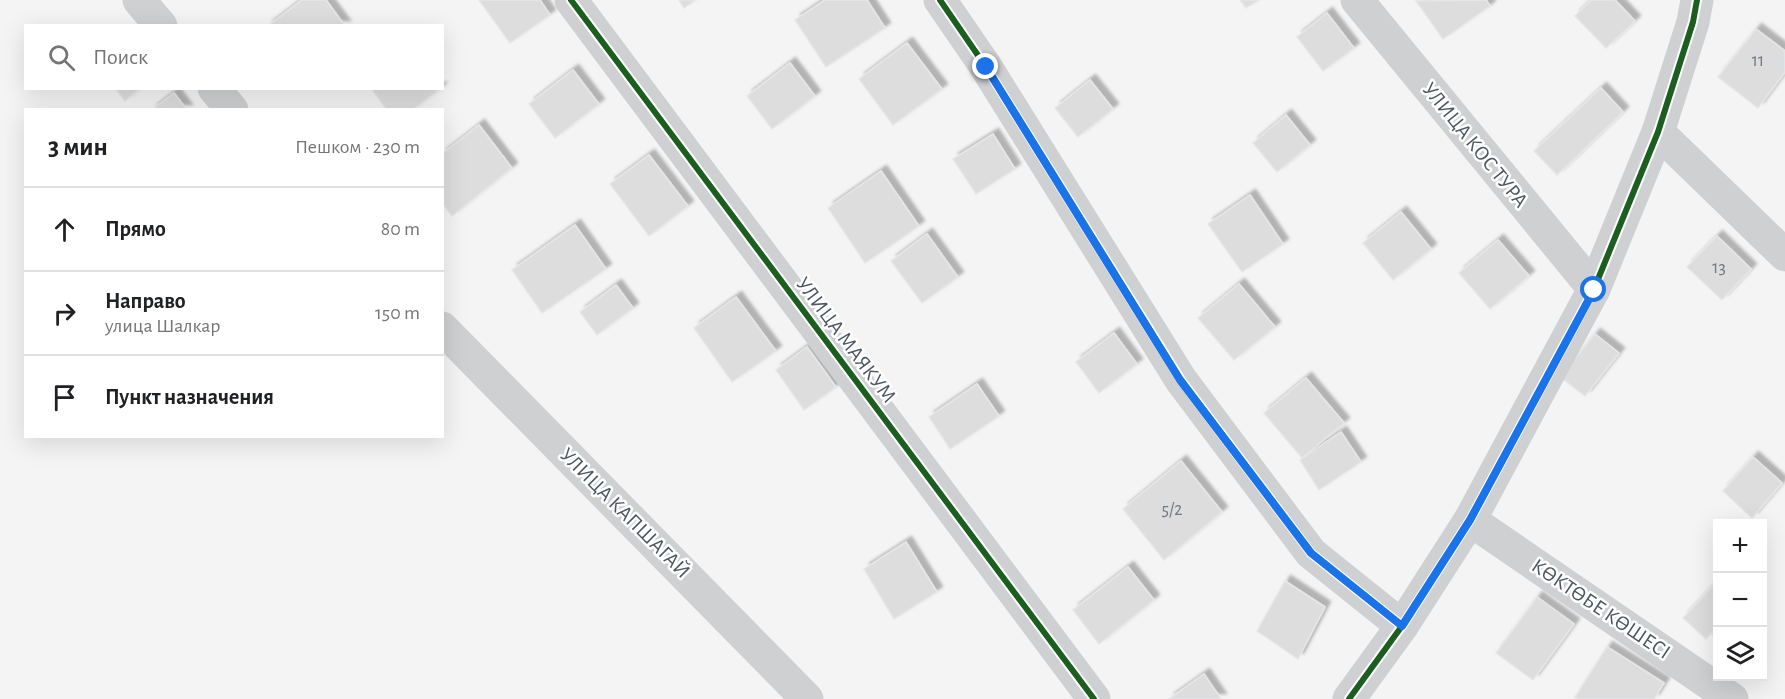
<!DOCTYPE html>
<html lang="ru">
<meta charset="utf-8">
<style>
:root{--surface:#fff;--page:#f6f6f6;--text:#202124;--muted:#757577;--line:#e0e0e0}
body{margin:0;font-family:"Alegreya Sans",sans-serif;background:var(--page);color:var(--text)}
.controls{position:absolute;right:18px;bottom:18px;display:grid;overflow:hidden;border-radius:0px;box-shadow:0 6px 24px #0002}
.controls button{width:54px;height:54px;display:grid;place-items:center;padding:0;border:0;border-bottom:2px solid var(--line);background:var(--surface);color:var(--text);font:30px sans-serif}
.stop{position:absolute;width:18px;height:18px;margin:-14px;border:4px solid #1a73e8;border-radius:50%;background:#fff}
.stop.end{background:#1a73e8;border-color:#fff;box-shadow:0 2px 6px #0008}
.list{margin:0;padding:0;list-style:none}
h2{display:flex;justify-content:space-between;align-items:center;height:78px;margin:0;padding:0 24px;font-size:26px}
h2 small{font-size:20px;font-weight:400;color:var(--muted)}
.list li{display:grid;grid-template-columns:39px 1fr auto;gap:18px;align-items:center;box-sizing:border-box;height:84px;padding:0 24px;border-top:2px solid var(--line)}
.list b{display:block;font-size:22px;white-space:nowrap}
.list p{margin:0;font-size:20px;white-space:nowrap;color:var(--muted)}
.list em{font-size:20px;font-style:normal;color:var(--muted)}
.icon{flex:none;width:33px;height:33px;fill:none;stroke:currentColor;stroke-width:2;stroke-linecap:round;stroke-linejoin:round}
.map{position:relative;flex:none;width:1785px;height:699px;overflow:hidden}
.search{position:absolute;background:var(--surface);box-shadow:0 6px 24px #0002;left:24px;top:24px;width:420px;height:66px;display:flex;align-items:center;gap:15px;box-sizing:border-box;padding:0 21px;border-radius:0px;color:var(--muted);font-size:22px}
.panel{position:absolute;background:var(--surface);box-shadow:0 6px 24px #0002;left:24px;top:108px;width:420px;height:330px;border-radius:0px}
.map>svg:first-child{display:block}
</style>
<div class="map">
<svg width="1785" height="699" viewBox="0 0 1785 699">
<defs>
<filter id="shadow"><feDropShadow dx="5.5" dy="-5.5" stdDeviation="1.5" flood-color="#0004"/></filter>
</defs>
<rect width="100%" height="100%" fill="#f4f4f4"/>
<g fill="#ddddde" stroke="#e5e6e7" stroke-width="1.5" filter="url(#shadow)">
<path d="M302,0H326L345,26H268Z"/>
<path d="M479,0H540L550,15L510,43Z"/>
<path d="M679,0H695L684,8Z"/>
<path d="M825,0H867L885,28L826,67L795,20Z"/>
<path d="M1240,0H1259L1246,8Z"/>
<path d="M1486,0L1490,6L1443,39L1416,1Z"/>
<path d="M1591,0H1615L1635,21L1606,48L1575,16Z"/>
<path d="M1327,13L1354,48L1323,71L1297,37Z"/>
<path d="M1756,29L1785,51V72L1758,108L1718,77Z"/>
<path d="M907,43L942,89L893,125L859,79Z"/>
<path d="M790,63L815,96L772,129L747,96Z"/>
<path d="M573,70L599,104L555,138L529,104Z"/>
<path d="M1090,80L1113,109L1078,137L1055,108Z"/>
<path d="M115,88H140L125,101Z"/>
<path d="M371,88H441L412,110H387Z"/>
<path d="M1601,88L1623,112L1557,175L1534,151Z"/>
<path d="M174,93L187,110H152Z"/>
<path d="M1286,115L1310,145L1277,172L1253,143Z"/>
<path d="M479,125L512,168L452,216L442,203V154Z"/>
<path d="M993,134L1015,169L976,194L953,159Z"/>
<path d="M649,155L688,206L649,236L610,184Z"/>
<path d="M881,171L919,226L865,263L828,208Z"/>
<path d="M1250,195L1283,244L1242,272L1208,224Z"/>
<path d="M1401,212L1431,249L1393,280L1363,243Z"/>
<path d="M575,225L606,269L542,313L512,270Z"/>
<path d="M927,234L958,277L922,303L891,261Z"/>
<path d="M1717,236L1751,269L1722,300L1687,267Z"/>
<path d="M1498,240L1529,276L1490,309L1459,273Z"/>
<path d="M1239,284L1275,327L1234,360L1198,318Z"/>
<path d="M616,285L633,308L597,335L580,312Z"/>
<path d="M736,297L776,351L732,382L694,328Z"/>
<path d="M1114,333L1137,364L1099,393L1076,362Z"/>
<path d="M1595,334L1619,353L1585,396L1560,377Z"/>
<path d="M807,347L836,387L804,410L776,370Z"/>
<path d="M1306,378L1344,423L1302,458L1264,413Z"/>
<path d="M977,384L999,416L950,449L929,417Z"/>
<path d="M1341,432L1361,462L1319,490L1300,460Z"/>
<path d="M1753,457L1782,483L1752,518L1723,491Z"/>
<path d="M1181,461L1222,512L1164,560L1123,509Z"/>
<path d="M906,542L937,592L894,619L864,569Z"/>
<path d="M1128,567L1154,600L1099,644L1073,610Z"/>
<path d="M1285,581L1325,607L1298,659L1257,631Z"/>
<path d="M1718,581V626L1706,639L1683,618Z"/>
<path d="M1537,597L1574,624L1533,680L1496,653Z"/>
<path d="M1607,647L1664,683L1654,699H1578L1575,697Z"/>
<path d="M1204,674L1221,699H1169Z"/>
</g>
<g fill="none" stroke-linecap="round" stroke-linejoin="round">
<g stroke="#ced0d2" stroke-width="33">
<path d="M139,0L161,26"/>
<path d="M571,0L1094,699"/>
<path d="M940,0L986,67L1181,380L1311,553L1402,626"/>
<path d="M1357,0L1594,289"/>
<path d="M214,88L232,110"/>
<path d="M1658,132L1785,255"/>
<path d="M442,328L807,699"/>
<path d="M1470,520L1732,699"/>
<path d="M1349,699L1402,626L1470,520L1594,289L1658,132L1693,22L1697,0"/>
</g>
<g stroke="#fff" stroke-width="10">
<g id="cycleway">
<path d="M571,0L1094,699"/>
<path d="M940,0L986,67L1181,380L1311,553L1402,626"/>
<path d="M1349,699L1402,626L1470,520L1594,289L1658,132L1693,22L1697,0"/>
</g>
</g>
<use href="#cycleway" stroke="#1b5e20" stroke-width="6"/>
</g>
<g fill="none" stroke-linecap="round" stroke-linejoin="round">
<path stroke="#1a73e8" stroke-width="8" d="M986,67L1180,380L1311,553L1402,626L1470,520L1594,290"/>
</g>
<g text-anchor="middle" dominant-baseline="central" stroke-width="5" stroke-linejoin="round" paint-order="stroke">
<g font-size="18" fill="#707881">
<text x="1758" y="61">11</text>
<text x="1719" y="268">13</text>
<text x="1172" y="510">5/2</text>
</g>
<g font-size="21" fill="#4a5661" stroke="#fff">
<text transform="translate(1475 145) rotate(51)">УЛИЦА КОС ТУРА</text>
<text transform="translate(846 340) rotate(53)">УЛИЦА МАЯКУМ</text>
<text transform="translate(625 513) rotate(45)">УЛИЦА КАПШАГАЙ</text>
<text transform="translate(1601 609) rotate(34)">КӨКТӨБЕ КӨШЕСІ</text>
</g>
</g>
</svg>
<div class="controls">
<button>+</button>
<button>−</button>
<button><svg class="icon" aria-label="layers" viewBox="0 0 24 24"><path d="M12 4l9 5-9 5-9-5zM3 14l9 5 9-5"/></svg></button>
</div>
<div class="stop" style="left:1594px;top:290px"></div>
<div class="stop end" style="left:986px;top:67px"></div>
<div class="search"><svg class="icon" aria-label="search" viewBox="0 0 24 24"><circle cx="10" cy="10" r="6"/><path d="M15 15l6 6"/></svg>Поиск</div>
<section class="panel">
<h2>3 мин<small>Пешком · 230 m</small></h2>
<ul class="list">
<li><svg class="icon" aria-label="ahead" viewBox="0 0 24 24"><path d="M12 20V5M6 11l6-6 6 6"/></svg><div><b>Прямо</b></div><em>80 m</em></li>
<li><svg class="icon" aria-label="right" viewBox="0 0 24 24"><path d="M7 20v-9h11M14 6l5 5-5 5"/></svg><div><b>Направо</b><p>улица Шалкар</p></div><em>150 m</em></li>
<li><svg class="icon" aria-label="arrive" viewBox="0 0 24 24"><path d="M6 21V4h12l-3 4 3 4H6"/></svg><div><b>Пункт назначения</b></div></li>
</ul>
</section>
</div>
